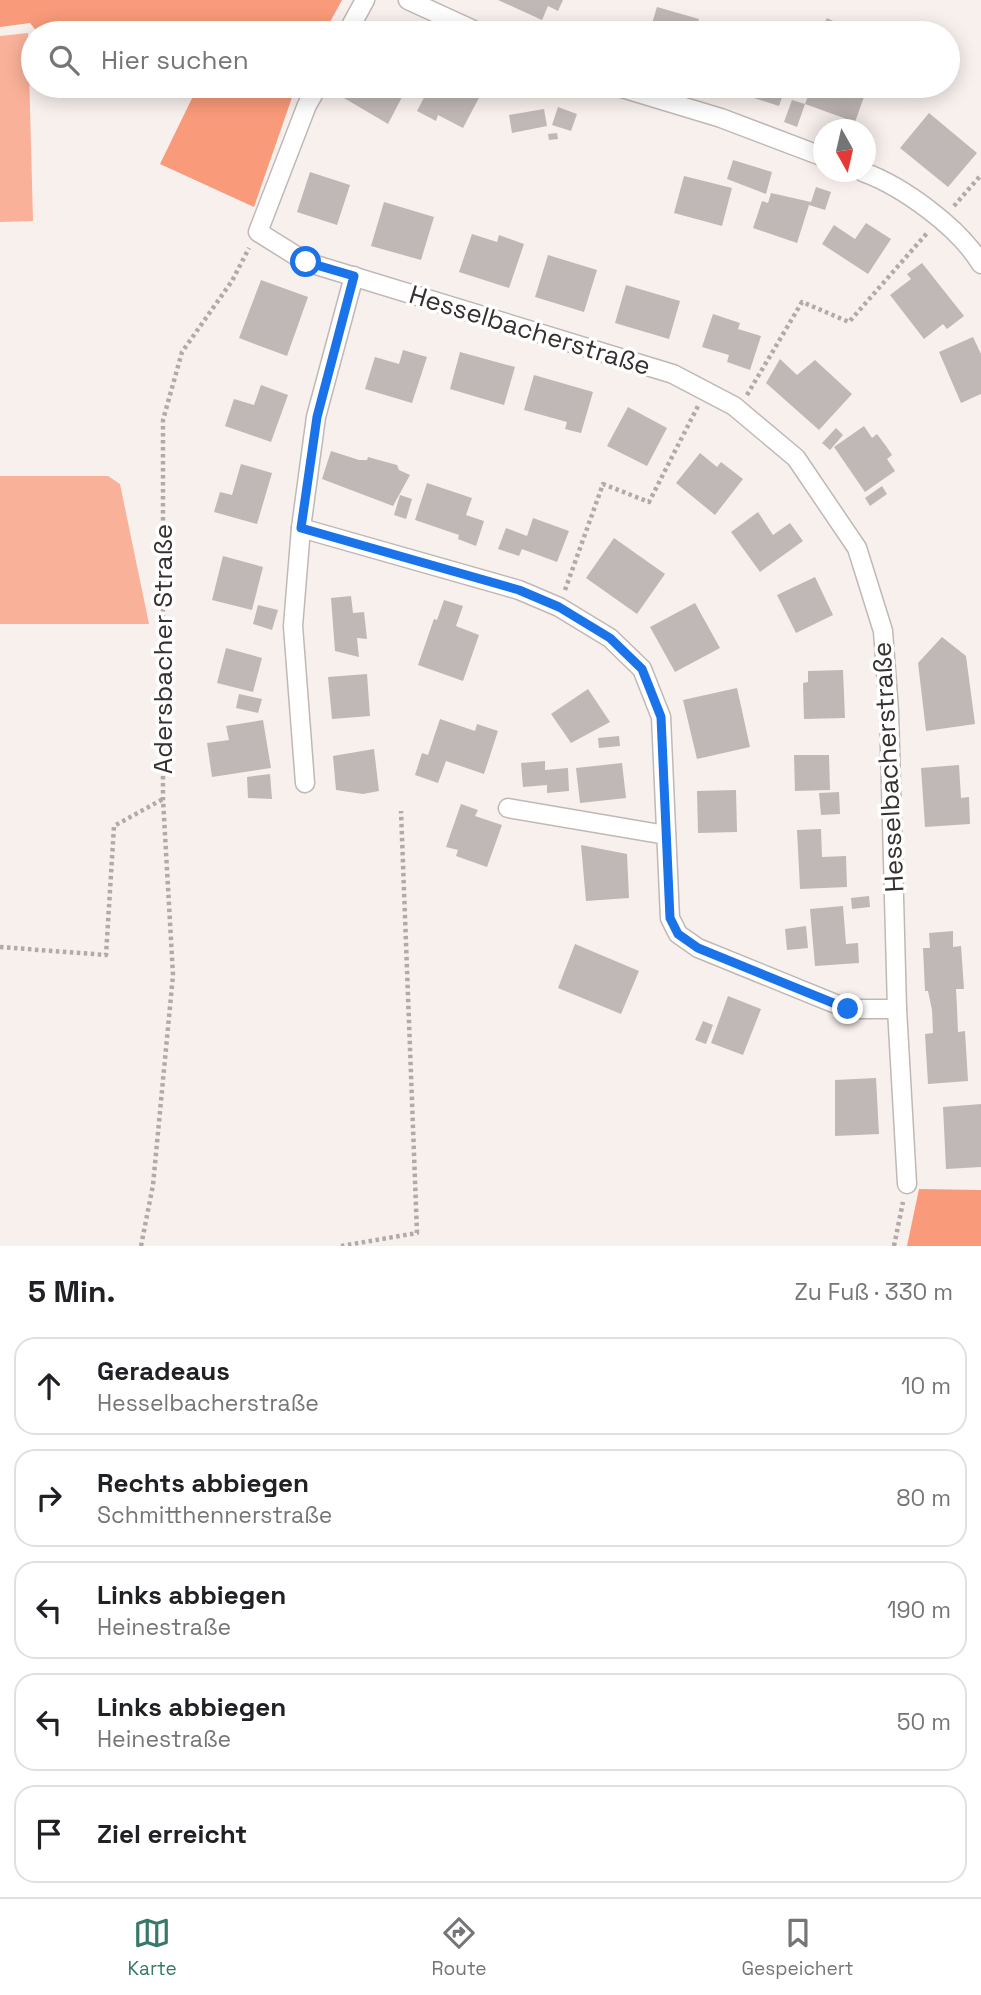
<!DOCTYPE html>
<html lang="de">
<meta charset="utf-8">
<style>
:root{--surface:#fff;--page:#f2f2f2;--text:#202124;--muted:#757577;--line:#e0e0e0;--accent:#367869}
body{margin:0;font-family:"Space Grotesk",sans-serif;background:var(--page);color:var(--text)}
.compass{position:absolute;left:813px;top:119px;width:63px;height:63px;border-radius:50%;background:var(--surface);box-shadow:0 4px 18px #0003;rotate:172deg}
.stop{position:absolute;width:21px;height:21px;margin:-16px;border:5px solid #1a73e8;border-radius:50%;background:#fff}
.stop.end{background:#1a73e8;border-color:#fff;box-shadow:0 2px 7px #0008}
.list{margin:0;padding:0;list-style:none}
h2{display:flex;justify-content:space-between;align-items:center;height:91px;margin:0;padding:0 28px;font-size:30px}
h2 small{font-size:23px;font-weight:400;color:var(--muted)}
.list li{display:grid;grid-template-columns:46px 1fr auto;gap:21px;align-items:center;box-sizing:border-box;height:98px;margin:0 14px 14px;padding:0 14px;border:2px solid var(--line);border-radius:21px}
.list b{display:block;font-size:26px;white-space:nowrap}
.list p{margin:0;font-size:23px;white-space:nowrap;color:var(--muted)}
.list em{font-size:23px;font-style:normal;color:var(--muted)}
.icon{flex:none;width:38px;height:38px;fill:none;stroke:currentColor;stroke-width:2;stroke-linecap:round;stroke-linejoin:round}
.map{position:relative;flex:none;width:981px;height:1246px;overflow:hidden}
.search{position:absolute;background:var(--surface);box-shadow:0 4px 18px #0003;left:21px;right:21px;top:21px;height:77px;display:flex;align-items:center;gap:18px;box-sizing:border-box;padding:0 24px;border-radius:38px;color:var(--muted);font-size:26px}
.sheet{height:651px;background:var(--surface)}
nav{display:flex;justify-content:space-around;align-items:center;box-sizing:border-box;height:98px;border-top:2px solid var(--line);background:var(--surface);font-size:19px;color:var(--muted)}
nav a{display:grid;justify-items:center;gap:4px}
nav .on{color:var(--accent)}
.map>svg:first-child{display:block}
</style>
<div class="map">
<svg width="981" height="1246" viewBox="0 0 981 1246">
<rect width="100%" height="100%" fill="#f8f0ed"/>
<g fill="#fab199">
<path d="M28,33L33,221L0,222V36Z"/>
<path d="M0,476H108L120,484L149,624H0Z"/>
</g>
<g fill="#f99a7a">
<path d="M0,0H342L324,33H223L224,29L170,33H38L30,23L0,27Z"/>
<path d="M198,86H296L254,207L160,164Z"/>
<path d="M919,1189L981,1190V1246H907Z"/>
</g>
<g fill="#c0b8b6">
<path d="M498,0H563L558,11L548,6L542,20Z"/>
<path d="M657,7L699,19L695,33H649Z"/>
<path d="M827,18L845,27L842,33L822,27Z"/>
<path d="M350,86H399L395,93L402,97L388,124L344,98Z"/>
<path d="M430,86H466L481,94L463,128L438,115L436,121L417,111Z"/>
<path d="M758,86H786L779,106L754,98Z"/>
<path d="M812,86H842L865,94L855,122L805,104L797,127L784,122L792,100L805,104Z"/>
<path d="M558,107L577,114L571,131L552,125Z"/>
<path d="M544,109L547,126L512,133L509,115Z"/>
<path d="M929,113L977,153L948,187L900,148Z"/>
<path d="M557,133L558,139L549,140L548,134Z"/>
<path d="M733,160L772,172L766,194L727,179Z"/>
<path d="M310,172L350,185L337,225L297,212Z"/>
<path d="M684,176L732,188L722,226L674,213Z"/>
<path d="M816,187L831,192L825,210L809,205L797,243L753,228L762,201L768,203L771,193L811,202Z"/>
<path d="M384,202L434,217L421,260L371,246Z"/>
<path d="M866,223L891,239L868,274L822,244L834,225L855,239Z"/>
<path d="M472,234L497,242L499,235L524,244L509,288L459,272Z"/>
<path d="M548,255L597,270L584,312L535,297Z"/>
<path d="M922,263L964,316L947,329L943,324L924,339L890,295L911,279L907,274Z"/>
<path d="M261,280L308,297L287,356L239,338Z"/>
<path d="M626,285L680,301L669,339L615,323Z"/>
<path d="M713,314L740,323L738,329L761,336L750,370L727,362L729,355L702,347Z"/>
<path d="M973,337L981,354V394L961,403L939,352Z"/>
<path d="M403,350L427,357L412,403L365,389L375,357L399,364Z"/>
<path d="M460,352L515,367L504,405L450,389Z"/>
<path d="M780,359L797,375L815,360L852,394L819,430L766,383Z"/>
<path d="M534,375L593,392L581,433L565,429L567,422L524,410Z"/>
<path d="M261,385L288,395L271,442L225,426L234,399L254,405Z"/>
<path d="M628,407L667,428L647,466L607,446Z"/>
<path d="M864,426L872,438L877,434L886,446L892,455L887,459L895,471L865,492L834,447Z"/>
<path d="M836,428L843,435L830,450L822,443Z"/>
<path d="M331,451L359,460H367L368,457L397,465L399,470L410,475L393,506L322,479Z"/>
<path d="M700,453L717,467L721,462L743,479L715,515L676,483Z"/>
<path d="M241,464L272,473L257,524L214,512L220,492L232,495Z"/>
<path d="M427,483L472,498L466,515L484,521L476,546L458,539L459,535L415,520Z"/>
<path d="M882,486L887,494L870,506L865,498Z"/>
<path d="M400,495L412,499L406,519L394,515Z"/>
<path d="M758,512L773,535L790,523L803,541L760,572L731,532Z"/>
<path d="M533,518L569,531L557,562L522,549L519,556L498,549L506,528L527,536Z"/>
<path d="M614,538L665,574L637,614L586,578Z"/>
<path d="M223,556L263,567L252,610L212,600Z"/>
<path d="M815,577L833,615L796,633L777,595Z"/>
<path d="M351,596L353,613L364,612L367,639L357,638L359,657L335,651L331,598Z"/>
<path d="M444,600L463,606L456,626L479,635L463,681L418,665L434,619L437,620Z"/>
<path d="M695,603L720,648L675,672L650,627Z"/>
<path d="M258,605L278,610L272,630L253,624Z"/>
<path d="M942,637L966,656L975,724L926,731L918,663Z"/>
<path d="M226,648L262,658L253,692L217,683Z"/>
<path d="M843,670L845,718L804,719L803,683L808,682V671Z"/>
<path d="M367,674L370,716L332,719L328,677Z"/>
<path d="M737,688L750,747L697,759L683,700Z"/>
<path d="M588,689L610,722L571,743L551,714Z"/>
<path d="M239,694L262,699L258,713L236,708Z"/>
<path d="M440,719L475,731L477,724L498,731L484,774L446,761L438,783L415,775L422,753L428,755Z"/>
<path d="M263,720L271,768L212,777L207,743L229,740L226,726Z"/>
<path d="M619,736L620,746L599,748L598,738Z"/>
<path d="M374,749L379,791L363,794L336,790L333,756Z"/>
<path d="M794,755H829L830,790L795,791Z"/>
<path d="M545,761V770L568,768L569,791L547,793V785L523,787L521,763Z"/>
<path d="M622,763L626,798L580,803L576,768Z"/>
<path d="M959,765L961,798L969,797L970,824L925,827L921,768Z"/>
<path d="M270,774L272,799L248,798L247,777Z"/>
<path d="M736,790L737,832L698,833L697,791Z"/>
<path d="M839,792L840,814L821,815L819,793Z"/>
<path d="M461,804L478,810L475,816L502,825L487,867L456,856L458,850L446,847Z"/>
<path d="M821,829L822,857L846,856L847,887L800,889L797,830Z"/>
<path d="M581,845L627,854L629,898L586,901Z"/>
<path d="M869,896L870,907L852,909L851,898Z"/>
<path d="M843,906L846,944L858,943L859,963L815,966L810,909Z"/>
<path d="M806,926L808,948L787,950L785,929Z"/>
<path d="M953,931V947L961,946L964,989H956L957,1008L958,1032L965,1031L968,1081L928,1084L925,1034L933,1033L932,1010L928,991H925L923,948H930L929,933Z"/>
<path d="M575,944L639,971L621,1014L558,988Z"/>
<path d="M728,996L761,1009L743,1055L711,1043Z"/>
<path d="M703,1021L713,1025L706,1044L695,1040Z"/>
<path d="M876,1078L879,1134L835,1136V1080Z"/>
<path d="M981,1104V1167L946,1169L943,1107Z"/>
</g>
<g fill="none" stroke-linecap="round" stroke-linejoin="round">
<g stroke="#c0b8b5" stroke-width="21">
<g id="street">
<path d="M408,0L480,33"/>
<path d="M347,33L365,0"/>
<path d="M318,86L307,105L258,232L306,262L673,374L734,406L796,458L857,548L883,631L889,711L897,1009L907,1184"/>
<path d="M615,86L721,118L824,157"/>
<path d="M863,172C902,186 959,227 981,264"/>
<path d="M301,528L519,590L559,607L610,638L642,669L661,717L670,918L678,934L698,948L848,1009H897"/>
<path d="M305,783L293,626L301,528L316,417L354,276"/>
<path d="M508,808L666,835"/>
</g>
</g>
<g stroke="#b1aaa8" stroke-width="4.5" stroke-dasharray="3.5 3.5" stroke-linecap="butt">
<path d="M954,206L981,175"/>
<path d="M747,395L802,302L849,322L928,232"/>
<path d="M565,590L603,484L649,502L698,406"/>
<path d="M0,947L106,955L114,826L163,799"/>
<path d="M141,1246L153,1185L173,975L163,799V420L182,352L232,281L249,248"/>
<path d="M341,1246L417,1233L401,811"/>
<path d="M894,1246L903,1202"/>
</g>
<use href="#street" stroke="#fff" stroke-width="18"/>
</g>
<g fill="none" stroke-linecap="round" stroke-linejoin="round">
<path stroke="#1a73e8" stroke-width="9" d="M306,262L354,276L317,417L301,528L519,590L559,607L610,638L642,669L661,717L670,918L678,934L698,948L848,1009"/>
</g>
<g text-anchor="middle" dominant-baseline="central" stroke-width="7" stroke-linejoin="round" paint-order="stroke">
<g font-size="26" fill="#353130" stroke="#fff">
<text transform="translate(530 330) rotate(17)">Hesselbacherstraße</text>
<text transform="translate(163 649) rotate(-90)">Adersbacher Straße</text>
<text transform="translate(888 767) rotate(-93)">Hesselbacherstraße</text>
</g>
</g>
</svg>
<svg class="compass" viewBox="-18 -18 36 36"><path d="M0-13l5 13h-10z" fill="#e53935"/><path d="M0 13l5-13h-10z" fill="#757577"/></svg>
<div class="stop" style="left:306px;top:262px"></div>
<div class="stop end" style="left:848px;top:1009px"></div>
<div class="search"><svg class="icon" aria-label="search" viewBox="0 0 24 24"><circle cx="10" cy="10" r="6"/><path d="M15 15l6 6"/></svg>Hier suchen</div>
</div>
<section class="sheet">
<h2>5 Min.<small>Zu Fuß · 330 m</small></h2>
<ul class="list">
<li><svg class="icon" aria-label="ahead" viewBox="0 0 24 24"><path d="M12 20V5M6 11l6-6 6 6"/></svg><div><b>Geradeaus</b><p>Hesselbacherstraße</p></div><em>10 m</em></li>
<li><svg class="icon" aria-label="right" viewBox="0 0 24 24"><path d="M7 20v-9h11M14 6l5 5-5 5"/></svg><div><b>Rechts abbiegen</b><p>Schmitthennerstraße</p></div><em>80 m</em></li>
<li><svg class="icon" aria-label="left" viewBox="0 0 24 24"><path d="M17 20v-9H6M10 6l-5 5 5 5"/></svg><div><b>Links abbiegen</b><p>Heinestraße</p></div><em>190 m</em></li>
<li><svg class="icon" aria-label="left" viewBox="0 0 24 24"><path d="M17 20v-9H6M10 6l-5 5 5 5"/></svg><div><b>Links abbiegen</b><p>Heinestraße</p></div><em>50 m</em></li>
<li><svg class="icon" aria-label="arrive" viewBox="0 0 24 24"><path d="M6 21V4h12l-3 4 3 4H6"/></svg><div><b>Ziel erreicht</b></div></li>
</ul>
</section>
<nav>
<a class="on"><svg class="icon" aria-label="map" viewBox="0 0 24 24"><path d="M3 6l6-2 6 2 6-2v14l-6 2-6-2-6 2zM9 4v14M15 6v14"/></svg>Karte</a>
<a><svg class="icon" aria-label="directions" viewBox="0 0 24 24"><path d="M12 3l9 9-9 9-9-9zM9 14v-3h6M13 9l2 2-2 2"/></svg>Route</a>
<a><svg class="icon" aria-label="saved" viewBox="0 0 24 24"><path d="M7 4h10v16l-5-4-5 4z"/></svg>Gespeichert</a>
</nav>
